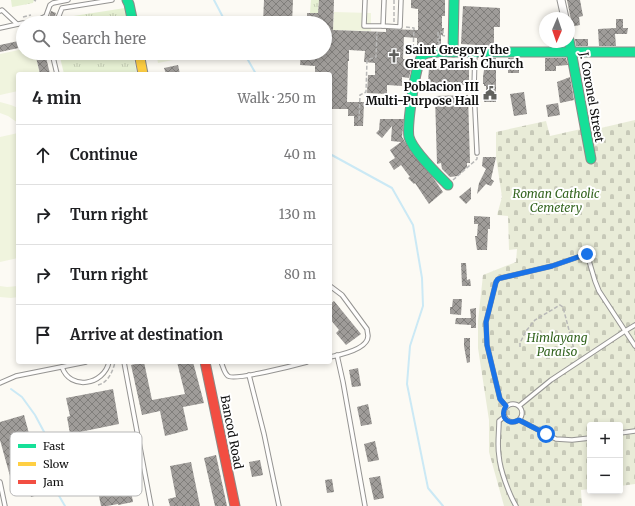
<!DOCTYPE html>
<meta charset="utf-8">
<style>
:root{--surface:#fff;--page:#f6f6f6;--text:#202124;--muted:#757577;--line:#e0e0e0}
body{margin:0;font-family:Merriweather,serif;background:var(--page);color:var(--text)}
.controls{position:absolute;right:12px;bottom:12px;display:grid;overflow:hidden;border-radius:4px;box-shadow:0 2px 6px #0003}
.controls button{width:36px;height:36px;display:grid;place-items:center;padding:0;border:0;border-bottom:1px solid var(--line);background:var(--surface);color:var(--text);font:20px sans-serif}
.compass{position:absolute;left:539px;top:12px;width:36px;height:36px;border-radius:50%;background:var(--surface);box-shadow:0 2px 6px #0003;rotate:182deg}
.stop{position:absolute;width:12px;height:12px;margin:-9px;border:3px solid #1a73e8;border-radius:50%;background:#fff}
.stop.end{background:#1a73e8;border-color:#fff;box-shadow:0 1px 4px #0008}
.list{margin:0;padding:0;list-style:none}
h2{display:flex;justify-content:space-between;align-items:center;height:52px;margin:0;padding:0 16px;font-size:17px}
h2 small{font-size:13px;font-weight:400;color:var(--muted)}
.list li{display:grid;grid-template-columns:26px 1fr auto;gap:12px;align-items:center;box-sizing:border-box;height:60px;padding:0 16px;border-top:1px solid var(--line)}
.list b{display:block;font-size:15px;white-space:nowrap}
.list em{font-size:13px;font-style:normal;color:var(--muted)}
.icon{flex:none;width:22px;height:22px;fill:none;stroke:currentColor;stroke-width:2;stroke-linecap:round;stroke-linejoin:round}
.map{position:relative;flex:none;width:635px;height:506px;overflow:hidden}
.search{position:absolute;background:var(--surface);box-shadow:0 2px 6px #0003;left:16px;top:16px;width:316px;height:44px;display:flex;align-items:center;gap:10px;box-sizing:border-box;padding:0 14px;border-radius:22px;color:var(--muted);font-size:15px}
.panel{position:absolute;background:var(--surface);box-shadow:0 2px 6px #0003;left:16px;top:72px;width:316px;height:292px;border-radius:4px}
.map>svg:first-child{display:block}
</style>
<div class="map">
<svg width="635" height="506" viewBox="0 0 635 506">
<defs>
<pattern id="grass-tufts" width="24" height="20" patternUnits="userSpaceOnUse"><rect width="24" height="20" fill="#e7f1d4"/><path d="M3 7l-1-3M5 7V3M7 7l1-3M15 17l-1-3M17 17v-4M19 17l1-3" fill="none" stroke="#c5cdb5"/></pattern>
<pattern id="cemetery-stones" width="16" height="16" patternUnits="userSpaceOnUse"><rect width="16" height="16" fill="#e9ecd8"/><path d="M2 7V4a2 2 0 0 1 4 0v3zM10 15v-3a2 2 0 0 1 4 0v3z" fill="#c7c9b8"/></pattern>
<pattern id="building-cross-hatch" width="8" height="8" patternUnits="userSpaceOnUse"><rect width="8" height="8" fill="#9f9c99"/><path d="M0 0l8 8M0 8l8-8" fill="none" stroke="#807e7b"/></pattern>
</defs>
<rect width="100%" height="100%" fill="#fcfaf4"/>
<g fill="url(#grass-tufts)">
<path d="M11,0H34L33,3L12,7Z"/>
<path d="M311,0H319L318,13H310Z"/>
<path d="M125,8L128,23H64L67,17Z"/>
<path d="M59,53H133L137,74H64Z"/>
</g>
<path fill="url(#cemetery-stones)" d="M635,120V484L620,486V425H590V489L581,490L582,506H504L489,452V420L478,348V321L483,275L516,262L517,249L509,250L508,216L497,215L502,197L496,157V132L546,121L550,136L581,129L588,160V131Z"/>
<g fill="#f0f4de">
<path d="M334,12L371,13V31L333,30Z"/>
<path d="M23,49V53H35L40,74H18V91L0,95V54Z"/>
<path d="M156,53H182L183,58L158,63Z"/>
<path d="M0,102L11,105L18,108V123L8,116L0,113Z"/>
<path d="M18,133V258L0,262V137Z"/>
<path d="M0,286L7,287L18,286V297L11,298L0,297Z"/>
</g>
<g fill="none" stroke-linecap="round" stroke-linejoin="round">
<g stroke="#cbe9f5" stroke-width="2">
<path d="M214,0L226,23"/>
<path d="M244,53L256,74"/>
<path d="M330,154L392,188L413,225L422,278L423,306L410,346L407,384L428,488L443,506"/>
<path d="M11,389L22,397L35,415L50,443L55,468V489L65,506"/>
</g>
</g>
<g fill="url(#building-cross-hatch)">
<path d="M264,0H293L292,23H263Z"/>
<path d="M319,0H334L333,30L386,32V29L418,30V9L411,8V0H445V16H442V28H444L443,35H441V45H417V38L404,37L403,59H413V62L409,78L402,77V86L387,85V94L367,93L368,75H375V63L364,62L365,51L349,50V61H348L347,102H364L363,126H354V116H348V109H330V74H315V66L300,65L301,53H325V23H307V13H318Z"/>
<path d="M567,0H580L583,16L579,17L580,25L570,27L569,21L571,20Z"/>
<path d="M463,6L500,8V27H494V46L461,44Z"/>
<path d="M51,11L56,13L53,23H44L46,20L49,18Z"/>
<path d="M616,19H623V28H628L627,34H615L616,46H599L598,29L616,28Z"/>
<path d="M575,39H588V46H576Z"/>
<path d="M23,40V47L0,52V45Z"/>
<path d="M35,53H45L50,74H40Z"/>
<path d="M486,58H496V102H484V95H486V86H484V84H483V77L484,70H486Z"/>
<rect x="508" y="58" width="11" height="15"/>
<path d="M545,58H566L568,65L556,66V71H545Z"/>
<path d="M178,65L180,74H166L164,68Z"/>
<path d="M429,66H469V85L428,84Z"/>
<path d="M570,77L574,100L560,103L557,82Z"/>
<path d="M524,92L527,114L514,116L510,94Z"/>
<path d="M468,95L470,163H467V167L458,176L450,177L442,169L441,163L437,164L435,96Z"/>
<path d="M558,103L560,115L548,117L546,105Z"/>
<path d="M380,119H404L402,137L411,152L434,179L443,192L429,204L415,183L414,184L408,178L410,177L401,165L394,170L389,162L395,158L390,150L401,142L391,141L392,126L382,138L376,133L379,130Z"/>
<path d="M483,157H496L491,179L494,181L491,186L486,184L477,194L479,183L486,169L482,166Z"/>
<path d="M471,187V199L466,204L459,197Z"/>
<path d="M474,216L490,217V229H488L487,250H477L475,236H477L478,224H474Z"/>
<path d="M461,263H466L467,280L470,279L471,286H462Z"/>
<path d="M453,299H462L461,315L450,314V307H452Z"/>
<path d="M334,301L361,334L346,345L336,333L339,330L330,319V304Z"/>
<path d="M476,308V328H471V325L455,324L456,318H471L470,309Z"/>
<path d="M464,338H470V362L467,363L464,346Z"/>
<path d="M144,362L152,400L185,394L177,362H193L204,403L183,407L188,430L165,436L160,411L142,415L131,365Z"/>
<path d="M358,368L361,386L352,387L349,370Z"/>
<path d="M113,389L119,424L70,434L67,417L70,416L66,398Z"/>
<path d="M368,404L372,424L361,426L357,407Z"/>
<path d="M24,415L45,493L31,497L27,483L13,487L0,440V422Z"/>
<path d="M120,435L133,502L118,505V504L107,506H101L88,441Z"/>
<path d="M375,441L379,460L368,462L364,444Z"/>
<path d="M216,455L227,506H215L204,458Z"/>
<path d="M260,460L263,475L252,477L249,462Z"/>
<path d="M191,462L200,506H170L168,499L176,497L170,466Z"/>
<path d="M380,476L384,498L374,500L369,478Z"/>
<path d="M332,479L334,492L327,493L325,480Z"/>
</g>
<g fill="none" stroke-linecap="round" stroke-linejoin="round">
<g stroke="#959492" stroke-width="5.5">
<g id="lane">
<path d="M365,0L364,26H383"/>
<path d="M384,0L383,26L400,27L401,0"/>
<path d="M0,11L2,10L17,24"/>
<path d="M26,23L34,22L46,16L50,5L53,3L68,0"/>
<path d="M56,23L62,8L112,0"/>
<path d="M0,28L23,23"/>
<path d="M52,53L57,74"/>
<path d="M475,53L474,90L477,153"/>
<path d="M330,286L342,295L367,329C367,330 368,335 368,336C368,349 340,355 330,357"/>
<path d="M337,355L343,382L365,506"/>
<path d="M124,362L151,506"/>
<path d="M221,362C223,366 224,373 228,376C234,381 296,365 307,362"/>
<path d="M62,367C70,391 104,385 109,362"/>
<path d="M249,375L264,434L279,506"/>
<path d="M0,383L16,376L86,362"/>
<circle cx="513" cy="413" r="9"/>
<path d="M506,406L500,399L487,345L486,322L496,282L498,279L501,278L552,266L587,254L595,281L599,291L635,346"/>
<path d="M519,406L551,380L625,331L635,325"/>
<path d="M504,417L499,421C499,433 497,445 499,456C500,470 509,494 516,506"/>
<path d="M519,420L556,439L572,440L590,438"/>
<path d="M620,433L635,431"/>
<path d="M0,482L5,506"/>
</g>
</g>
<g stroke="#959492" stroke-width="9">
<path id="street" d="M561,0L565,18"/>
</g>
<g stroke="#8c8b88" stroke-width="11">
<g id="fast">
<path d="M127,0L129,4L133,23"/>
<path d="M569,40L591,159"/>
<path d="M453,52L454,0"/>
<path d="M448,185C437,174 413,151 409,137C407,127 415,62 423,55C427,52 436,52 441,52H635"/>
</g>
</g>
<g stroke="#8c8b88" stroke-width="11">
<path id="slow" d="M139,53L143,74"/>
</g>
<g stroke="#8c8b88" stroke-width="11">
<path id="jam" d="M205,362L235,506"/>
</g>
<g stroke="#b8b8b7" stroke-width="1.5" stroke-dasharray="4 2" stroke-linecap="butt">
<path d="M34,0L36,1"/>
<path d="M23,17L31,15"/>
<path d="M394,22V0"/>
<path d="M406,27L414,28L413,53"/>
<path d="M438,32V44H439L440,35L445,36"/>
<path d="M440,32H443V35"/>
<path d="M404,53H414"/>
<path d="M485,70V60"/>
<path d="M359,120L360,95L366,92L367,60L376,57L377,32"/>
<path d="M453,180L477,159V157"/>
<path d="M520,347V343L526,331L535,320L560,305L563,307L564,311L576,357"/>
<path d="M98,385C108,383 113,371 115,362"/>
</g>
<use href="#lane" stroke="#fffefd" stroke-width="3.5"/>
<use href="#street" stroke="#fffefd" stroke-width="7"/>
<use href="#fast" stroke="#16e098" stroke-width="9"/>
<use href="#slow" stroke="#ffcf43" stroke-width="9"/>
<use href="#jam" stroke="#f24e42" stroke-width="9"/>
</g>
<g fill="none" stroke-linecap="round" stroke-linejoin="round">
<path stroke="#1a73e8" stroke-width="5" d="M546,434L519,420C508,426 499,417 506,406L500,399L487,345L486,322L496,282L498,279L501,278L552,266L587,254"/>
</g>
<defs>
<g id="church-bare" transform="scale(1.08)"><path d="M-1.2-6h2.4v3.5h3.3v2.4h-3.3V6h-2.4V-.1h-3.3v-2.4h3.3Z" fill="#61615e" stroke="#fff" stroke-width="2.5" paint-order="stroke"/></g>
<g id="civic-bare" transform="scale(1.08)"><path d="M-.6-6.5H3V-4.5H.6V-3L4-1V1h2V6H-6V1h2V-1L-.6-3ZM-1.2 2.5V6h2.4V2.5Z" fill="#61615e" stroke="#fff" stroke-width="2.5" paint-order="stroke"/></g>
</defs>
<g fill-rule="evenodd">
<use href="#church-bare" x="394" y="56"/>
<use href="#civic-bare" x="490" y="93"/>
</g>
<g text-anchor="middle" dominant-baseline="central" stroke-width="4" stroke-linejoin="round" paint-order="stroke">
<g font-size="12" font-weight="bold" fill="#0e0e0e" stroke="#fff" text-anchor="start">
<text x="405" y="49">Saint Gregory the<tspan x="405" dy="14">Great Parish Church</tspan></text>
<text x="479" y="86" text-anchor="end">Poblacion III<tspan x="479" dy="14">Multi-Purpose Hall</tspan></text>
</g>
<g font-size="12" fill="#0e0e0e" stroke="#fff">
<text transform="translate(592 97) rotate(80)">J. Coronel Street</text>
<text transform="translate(232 432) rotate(79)">Bancod Road</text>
</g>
<g font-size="12" font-style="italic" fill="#346520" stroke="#fff">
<text x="556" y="193">Roman Catholic<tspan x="556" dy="14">Cemetery</tspan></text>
<text x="557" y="337">Himlayang<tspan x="557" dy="14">Paraiso</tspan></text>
</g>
</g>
<rect x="10" y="432" width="132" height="64" rx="6" fill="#fff" stroke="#b7b7b7" stroke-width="1"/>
<rect x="18" y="444" width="18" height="4" fill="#16e098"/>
<rect x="18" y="462" width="18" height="4" fill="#ffcf43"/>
<rect x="18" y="480" width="18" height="4" fill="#f24e42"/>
<g font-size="11" fill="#0e0e0e">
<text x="43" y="450">Fast</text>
<text x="43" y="468">Slow</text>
<text x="43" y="486">Jam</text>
</g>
</svg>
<div class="controls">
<button>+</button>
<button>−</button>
</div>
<svg class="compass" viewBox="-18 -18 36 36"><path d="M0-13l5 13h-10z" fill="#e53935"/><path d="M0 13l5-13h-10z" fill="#757577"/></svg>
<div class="stop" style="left:546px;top:434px"></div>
<div class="stop end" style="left:587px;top:254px"></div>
<div class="search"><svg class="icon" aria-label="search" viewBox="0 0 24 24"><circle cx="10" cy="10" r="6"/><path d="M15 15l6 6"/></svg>Search here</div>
<section class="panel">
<h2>4 min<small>Walk · 250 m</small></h2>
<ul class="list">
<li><svg class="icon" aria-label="ahead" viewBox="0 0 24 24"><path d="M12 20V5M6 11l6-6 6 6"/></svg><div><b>Continue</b></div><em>40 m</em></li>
<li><svg class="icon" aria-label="right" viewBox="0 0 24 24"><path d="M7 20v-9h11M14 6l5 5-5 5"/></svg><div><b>Turn right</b></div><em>130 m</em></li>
<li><svg class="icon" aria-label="right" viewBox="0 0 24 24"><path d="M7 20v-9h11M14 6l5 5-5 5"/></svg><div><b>Turn right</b></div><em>80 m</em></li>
<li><svg class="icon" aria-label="arrive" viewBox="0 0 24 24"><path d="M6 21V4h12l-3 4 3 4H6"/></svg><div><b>Arrive at destination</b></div></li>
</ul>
</section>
</div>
